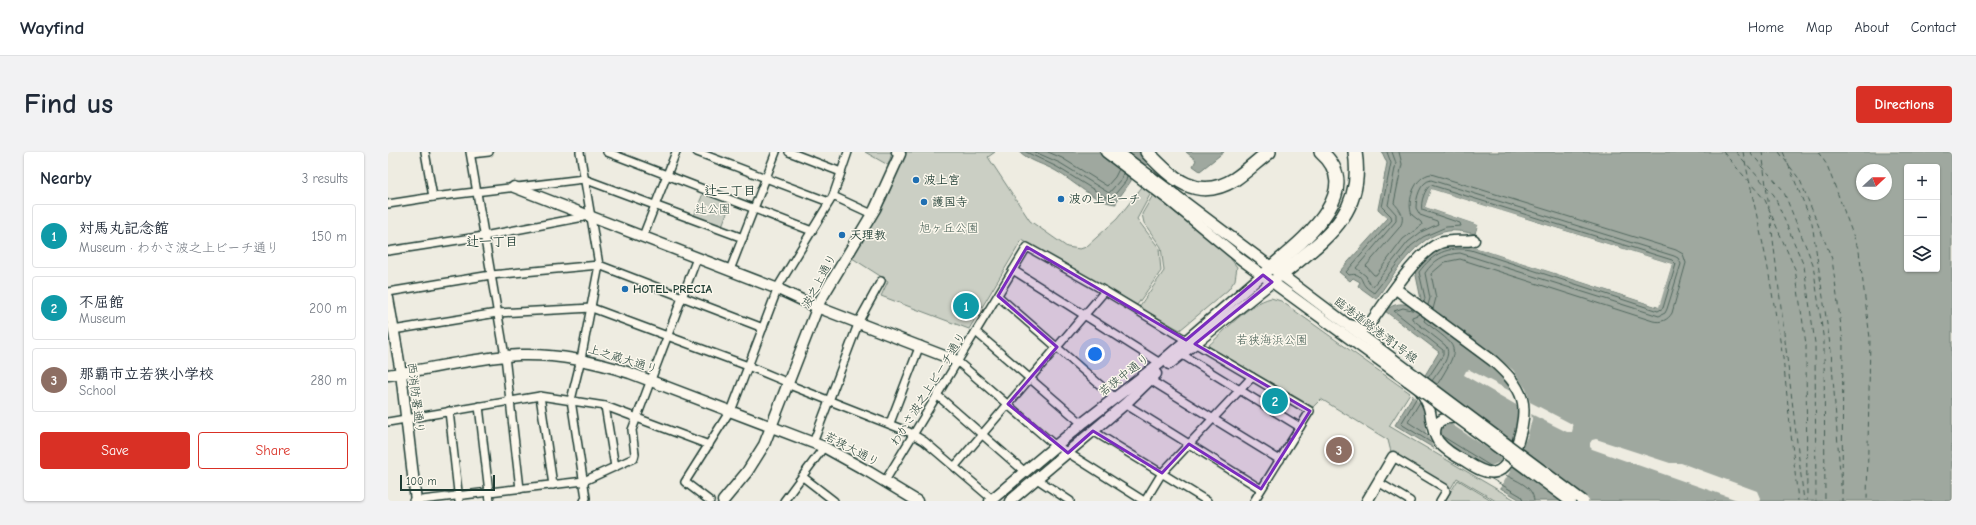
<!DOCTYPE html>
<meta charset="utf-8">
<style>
:root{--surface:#fff;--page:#f2f2f3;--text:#1f2937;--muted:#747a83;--line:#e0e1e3;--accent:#d93025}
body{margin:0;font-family:"Comic Neue","Klee One",sans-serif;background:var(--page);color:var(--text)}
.controls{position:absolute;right:12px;top:12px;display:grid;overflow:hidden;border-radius:4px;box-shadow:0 1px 3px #0004}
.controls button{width:36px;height:36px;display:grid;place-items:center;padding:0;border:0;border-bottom:1px solid var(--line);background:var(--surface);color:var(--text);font:20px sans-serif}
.compass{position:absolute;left:1468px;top:12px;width:36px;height:36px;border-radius:50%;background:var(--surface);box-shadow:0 1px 3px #0004;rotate:68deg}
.scale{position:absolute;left:12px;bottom:10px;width:95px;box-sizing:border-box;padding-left:4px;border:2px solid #1f3d34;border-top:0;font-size:11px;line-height:14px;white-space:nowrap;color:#1f3d34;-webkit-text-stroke:3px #fbf7ec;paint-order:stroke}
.you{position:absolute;left:707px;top:202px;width:14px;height:14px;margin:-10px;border:3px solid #fff;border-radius:50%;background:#1a73e8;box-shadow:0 0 0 6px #1a73e833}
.badge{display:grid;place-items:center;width:26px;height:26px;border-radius:50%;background:var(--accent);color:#fff;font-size:13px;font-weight:700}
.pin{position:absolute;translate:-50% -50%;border:2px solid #fff;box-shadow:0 1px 4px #0006}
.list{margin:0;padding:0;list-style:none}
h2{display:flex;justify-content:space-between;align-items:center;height:52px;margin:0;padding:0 16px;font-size:17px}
h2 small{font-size:13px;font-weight:400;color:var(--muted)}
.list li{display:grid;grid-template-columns:26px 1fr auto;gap:12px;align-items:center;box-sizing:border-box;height:64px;margin:0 8px 8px;padding:0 8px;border:1px solid var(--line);border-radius:4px}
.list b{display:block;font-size:15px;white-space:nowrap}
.list p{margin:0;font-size:13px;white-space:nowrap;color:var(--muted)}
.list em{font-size:13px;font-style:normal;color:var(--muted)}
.actions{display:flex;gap:8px;padding:12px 16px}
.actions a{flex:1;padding:9px 0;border:1px solid var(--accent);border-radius:4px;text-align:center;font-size:14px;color:var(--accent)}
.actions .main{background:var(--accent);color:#fff}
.icon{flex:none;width:22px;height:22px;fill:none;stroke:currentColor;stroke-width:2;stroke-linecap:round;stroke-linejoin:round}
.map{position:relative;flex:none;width:1564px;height:349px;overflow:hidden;border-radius:4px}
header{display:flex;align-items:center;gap:24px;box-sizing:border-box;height:56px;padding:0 20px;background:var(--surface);border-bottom:1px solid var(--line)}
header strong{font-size:19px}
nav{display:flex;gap:22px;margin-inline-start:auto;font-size:14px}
.intro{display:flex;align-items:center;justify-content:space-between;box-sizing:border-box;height:96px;padding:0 24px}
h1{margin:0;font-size:28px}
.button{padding:10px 18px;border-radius:4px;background:var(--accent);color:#fff;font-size:14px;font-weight:700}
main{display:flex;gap:24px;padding:0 24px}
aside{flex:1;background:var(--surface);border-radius:4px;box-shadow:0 1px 3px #0004}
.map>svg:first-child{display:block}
</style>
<header>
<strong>Wayfind</strong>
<nav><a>Home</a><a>Map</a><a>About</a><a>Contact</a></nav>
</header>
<div class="intro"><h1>Find us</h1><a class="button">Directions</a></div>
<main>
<aside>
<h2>Nearby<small>3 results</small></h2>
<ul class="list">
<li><span class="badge" style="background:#0f9aa8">1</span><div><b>対馬丸記念館</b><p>Museum · わかさ波之上ビーチ通り</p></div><em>150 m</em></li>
<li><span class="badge" style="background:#0f9aa8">2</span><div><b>不屈館</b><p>Museum</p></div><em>200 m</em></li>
<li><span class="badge" style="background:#8d6e63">3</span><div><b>那覇市立若狭小学校</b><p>School</p></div><em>280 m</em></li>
</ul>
<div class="actions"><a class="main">Save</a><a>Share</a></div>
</aside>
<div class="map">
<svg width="1564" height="349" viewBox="0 0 1564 349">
<rect width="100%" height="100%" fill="#eeece1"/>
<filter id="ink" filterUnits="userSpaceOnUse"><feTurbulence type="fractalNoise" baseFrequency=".025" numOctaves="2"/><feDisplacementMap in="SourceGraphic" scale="8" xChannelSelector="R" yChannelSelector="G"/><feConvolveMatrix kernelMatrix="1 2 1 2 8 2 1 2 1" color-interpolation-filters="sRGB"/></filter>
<g filter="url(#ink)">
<g fill="#cbcfc4" stroke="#75867c">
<path d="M477,0H502L504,1L500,13Z"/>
<path d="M518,0H607L600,5L642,69L679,95L692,97L698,95L729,67L754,35L763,41L749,67L771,96L773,119L749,153L634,88L581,177L493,144L500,129L464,106L498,48Z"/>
<path d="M316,39L343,50L334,74L306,64Z"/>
<path d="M765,43L839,102L849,115L847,128L840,138L792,178L751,155L776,119L773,95L756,71L754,62Z"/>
<path d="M883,146L893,149L1022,241L1001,274L1129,349H1108L1069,326L1063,336L1003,300L1000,288L933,247L925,255L820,194C837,179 861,151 883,146Z"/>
<path d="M1070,328L1105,349H1057Z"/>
</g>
<g fill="#9fa89f" stroke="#6c7d74" fill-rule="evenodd">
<path d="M632,0H771C767,10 751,18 743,26V29L728,50V52C706,50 687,30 668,19C656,12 643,10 632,0Z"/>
<path d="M798,0H836L812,19L805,14L808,8Z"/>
<path d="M994,0H1564V349H1134L1007,273L1051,200L997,159C1006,151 1015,150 1026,155L1033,147L1027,119C1043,98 1057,89 1083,94L1270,155L1284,112L1043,37L1037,55L1090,73L1087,82C1078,80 1069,78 1060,79C1027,84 1006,123 988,147L970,134L972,130L965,126L962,129L951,120L1000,66L990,57L999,11ZM1519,15H1549V117H1519ZM1474,18H1498V42H1474Z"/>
</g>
<g fill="#eeece1" fill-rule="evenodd">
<path d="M1043,37L1284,112L1271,155L1083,94L1084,92L1269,153L1281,114L1044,39L1039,54L1091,71L1089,82L1087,84L1090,73L1037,55Z"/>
<path d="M1033,147L1125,218L1138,237L1142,250L1184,272L1185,276L1184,280H1179L1143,262L1144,267L1139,285L1133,298L1202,349H1172L1125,314L1112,337L1049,299L1044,293L1038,280L1037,257L1024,242L1035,224L1124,290L1132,259L1130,254L1076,223L1078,219L1082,218L1126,241L1113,223L1026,156ZM1063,272L1110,303L1115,306L1114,309L1101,315H1094L1059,294L1054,287L1052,278L1058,273Z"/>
<path d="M1208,287L1282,311H1293L1369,339L1372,346L1371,349H1352L1204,297L1202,295V291L1204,288Z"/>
</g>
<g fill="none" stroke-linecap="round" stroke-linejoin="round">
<g stroke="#52685f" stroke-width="1">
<path d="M638,0L669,15L716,44L723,47L738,29L739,24"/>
<path d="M647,0L672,11L721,41L733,27L735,21"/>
<path d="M660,0L674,6L719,34L727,25L731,17"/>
<path d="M999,0L1003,11L994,55L1003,64L1004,68L958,120L961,123C975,120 972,129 978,135C980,137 983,139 986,141L1023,94L1035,85L1058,75L1073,74L1072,71L1034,58C1032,51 1037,36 1043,33L1284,108L1288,112L1275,156L1270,159L1083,98C1060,94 1045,101 1031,120L1037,146L1036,150"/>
<path d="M1004,0L1008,11L1000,53L1008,62V69L968,116L978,124L981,131L985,134L1020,90L1033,80L1050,72L1049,69L1032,63L1028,56C1028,46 1032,30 1043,28L1286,104L1290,106L1293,112L1279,157L1277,161L1271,164L1072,101C1056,102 1046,108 1037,121L1042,146L1040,153"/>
<path d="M1011,0L1014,12L1006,51C1013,59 1018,66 1011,76L978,114L986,123H988L1015,87L1034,73L1033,70L1024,63C1018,49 1027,24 1043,22L1288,98L1295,102L1298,111L1284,161C1280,168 1273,171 1265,169L1072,107L1057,110L1043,122L1048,146L1045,157"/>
<path d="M1028,159L1015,156L1006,159L1055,198V203L1040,226"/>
<path d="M1032,162L1024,165V167L1057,193C1066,204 1050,219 1044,229"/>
<path d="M1037,166L1036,169C1071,197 1074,192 1049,233"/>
<path d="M1029,245L1013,272L1044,291"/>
<path d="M1032,250L1020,270L1040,283"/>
<path d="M1054,284L1104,315"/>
<path d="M1116,322C1128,329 1145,333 1146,349"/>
<path d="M1102,326L1133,344L1135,349"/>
</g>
<g stroke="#455d54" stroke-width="1" stroke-dasharray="5 4" stroke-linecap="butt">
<path d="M1335,0L1377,48L1407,117L1418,192L1419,349"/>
<path d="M1348,0L1386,43L1416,114L1427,191L1428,349"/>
<path d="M1355,0L1379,111L1395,206L1410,349"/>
<path d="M1362,0L1395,38L1425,112L1436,190L1437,349"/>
<path d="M1374,0L1376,15"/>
<path d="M1391,0L1412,28L1444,107L1455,189L1454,349"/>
<path d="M1395,0L1399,9"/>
<path d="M1430,0L1439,13L1471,99L1482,186L1479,349"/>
<path d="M1400,12L1424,71L1443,199L1453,334"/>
<path d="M1376,18L1381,56"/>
<path d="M1382,62L1416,349"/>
</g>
<g stroke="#1f3d34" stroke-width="10">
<g id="street">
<path d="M37,0L45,45"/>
<path d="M82,0L117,204L132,337"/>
<path d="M192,0L211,113L193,207L183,248L198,346L196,349"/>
<path d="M219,0L424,79"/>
<path d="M309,0L441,50"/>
<path d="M401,0L453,20"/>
<path d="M83,2L101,0"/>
<path d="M445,44L484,62"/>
<path d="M0,52L45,45L196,27L355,86"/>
<path d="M255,84L288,0"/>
<path d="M0,99L96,84L201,64"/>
<path d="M342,118L388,0"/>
<path d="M625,118L772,211"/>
<path d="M0,140L103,123L211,113L375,176"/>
<path d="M610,144L727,246"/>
<path d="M5,178L109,161L204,156L360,214L396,229L404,234L521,280L536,289L604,347"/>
<path d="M588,180L690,268L696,270"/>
<path d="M808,192L922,259L866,349"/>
<path d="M793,202L912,275"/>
<path d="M569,209L663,290L756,349"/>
<path d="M760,224L767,231L892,308"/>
<path d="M549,243L637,320"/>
<path d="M152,244L165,333"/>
<path d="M737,252L873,337"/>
<path d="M91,254L102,349"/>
<path d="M217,254L227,315"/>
<path d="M61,259L71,349"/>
<path d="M0,270L152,244L217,254L321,293"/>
<path d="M502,271L532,193"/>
<path d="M705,279L819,349"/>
<path d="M425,291L472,167L493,129"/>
<path d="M1005,305L1057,336L1058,339L1052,349"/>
<path d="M567,314L717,139"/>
<path d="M415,325L446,349"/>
<path d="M649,327L682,349"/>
<path d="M497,329L639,95L717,139L798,188"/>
<path d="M990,330L1022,349"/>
<path d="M25,349L196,329L246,306L247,302L244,278L309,106"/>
<path d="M322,349L297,330L345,254L391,133L445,44L460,0"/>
<path d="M396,349L436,295"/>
<path d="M757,349L774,321L864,225"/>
</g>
</g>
<g stroke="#1f3d34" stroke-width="13">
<g id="secondary">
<path d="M718,0L780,47L854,108L1020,229"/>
<path d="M730,0L1025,222"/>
<path d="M126,35L390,137L429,155L569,209"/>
<path d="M1008,137L1105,209C1117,220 1129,231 1134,247C1140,265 1127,314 1108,320C1098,323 1085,314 1077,309C1067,304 1057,298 1050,289C1044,280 1044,270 1042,260C1041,252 1036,245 1032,238"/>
<path d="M0,146L13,221L28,349"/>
<path d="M962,173L974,176L980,174C997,152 1028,100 1052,91C1063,87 1074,90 1086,88"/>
<path d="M781,212L889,126"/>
<path d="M0,223C42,217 91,205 132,203C170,202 206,209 242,221L436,295L481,320L529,349"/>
<path d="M1047,281C1047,267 1058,265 1070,266"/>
<path d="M335,349L359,320L376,293L432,149L487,57L512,2L509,0"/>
<path d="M602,349L696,270L772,211L879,119"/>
<path d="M622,349L737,252L768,222"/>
<path d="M979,349L1005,305"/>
</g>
</g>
<g stroke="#1f3d34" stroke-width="16">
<g id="highway">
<path d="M759,0C784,26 809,51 847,27C859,19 869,9 881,0"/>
<path d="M884,115C913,90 979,40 933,0"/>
<path d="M893,123C936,87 977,63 967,0"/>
</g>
</g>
<use href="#street" stroke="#fbf7ec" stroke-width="7"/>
<use href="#secondary" stroke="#fbf7ec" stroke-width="10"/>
<use href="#highway" stroke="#fbf7ec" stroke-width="13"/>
<g stroke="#1f3d34" stroke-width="13" stroke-linecap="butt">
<g id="secondary-bridge">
<path d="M1025,222L1195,349"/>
<path d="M1020,229L1182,349"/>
</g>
</g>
<use href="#secondary-bridge" stroke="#fbf7ec" stroke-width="10"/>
</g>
</g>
<path fill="#7b2cbf" fill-opacity="0.2" stroke="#7b2cbf" stroke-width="3" stroke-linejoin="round" d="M639,95L798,188L875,123L884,130L807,192L922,259L873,337L801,292L774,321L705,279L680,301L620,252L669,195L610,144Z"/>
<g fill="#1f6fb2" stroke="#fbf7ec" stroke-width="1.5">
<circle cx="528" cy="28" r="4"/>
<circle cx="673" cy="47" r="4"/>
<circle cx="536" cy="50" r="4"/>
<circle cx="454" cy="83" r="4"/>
<circle cx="237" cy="137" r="4"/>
</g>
<g text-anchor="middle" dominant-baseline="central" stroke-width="3" stroke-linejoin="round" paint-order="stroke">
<g font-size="12" font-weight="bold" fill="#1f3d34" stroke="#fbf7ec" text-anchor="start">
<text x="536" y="28">波上宮</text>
<text x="681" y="47">波の上ビーチ</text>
<text x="544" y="50">護国寺</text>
<text x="462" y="83">天理教</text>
<text x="245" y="137">HOTEL PRECIA</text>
</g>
<g font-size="12" fill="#415a51" stroke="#fbf7ec">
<text x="325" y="57">辻公園</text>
<text x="561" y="76">旭ヶ丘公園</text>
<text x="884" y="188">若狭海浜公園</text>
</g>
<g font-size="12" fill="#1f3d34" stroke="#fbf7ec">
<text transform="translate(431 129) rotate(-62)">波之上通り</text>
<text transform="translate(988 178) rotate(37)">臨港道路港湾1号線</text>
<text transform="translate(235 207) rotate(17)">上之蔵大通り</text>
<text transform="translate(736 223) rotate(-38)">若狭中通り</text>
<text transform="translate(540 237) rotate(-58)">わかさ波之上ビーチ通り</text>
<text transform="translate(28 246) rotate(83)">西消防署通り</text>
<text transform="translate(464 297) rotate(28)">若狭大通り</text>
</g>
<g font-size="13" font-weight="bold" fill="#1f3d34" stroke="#fbf7ec">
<text x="342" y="38">辻二丁目</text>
<text x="104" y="89">辻一丁目</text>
</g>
</g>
</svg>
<div class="controls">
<button>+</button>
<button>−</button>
<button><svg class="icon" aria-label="layers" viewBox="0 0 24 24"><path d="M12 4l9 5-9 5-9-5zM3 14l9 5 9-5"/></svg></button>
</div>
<svg class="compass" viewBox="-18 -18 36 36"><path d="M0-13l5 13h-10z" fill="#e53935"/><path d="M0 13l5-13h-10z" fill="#747a83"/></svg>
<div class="scale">100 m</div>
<div class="you"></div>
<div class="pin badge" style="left:578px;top:154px;background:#0f9aa8">1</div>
<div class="pin badge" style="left:887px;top:249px;background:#0f9aa8">2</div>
<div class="pin badge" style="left:951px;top:298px;background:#8d6e63">3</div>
</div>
</main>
